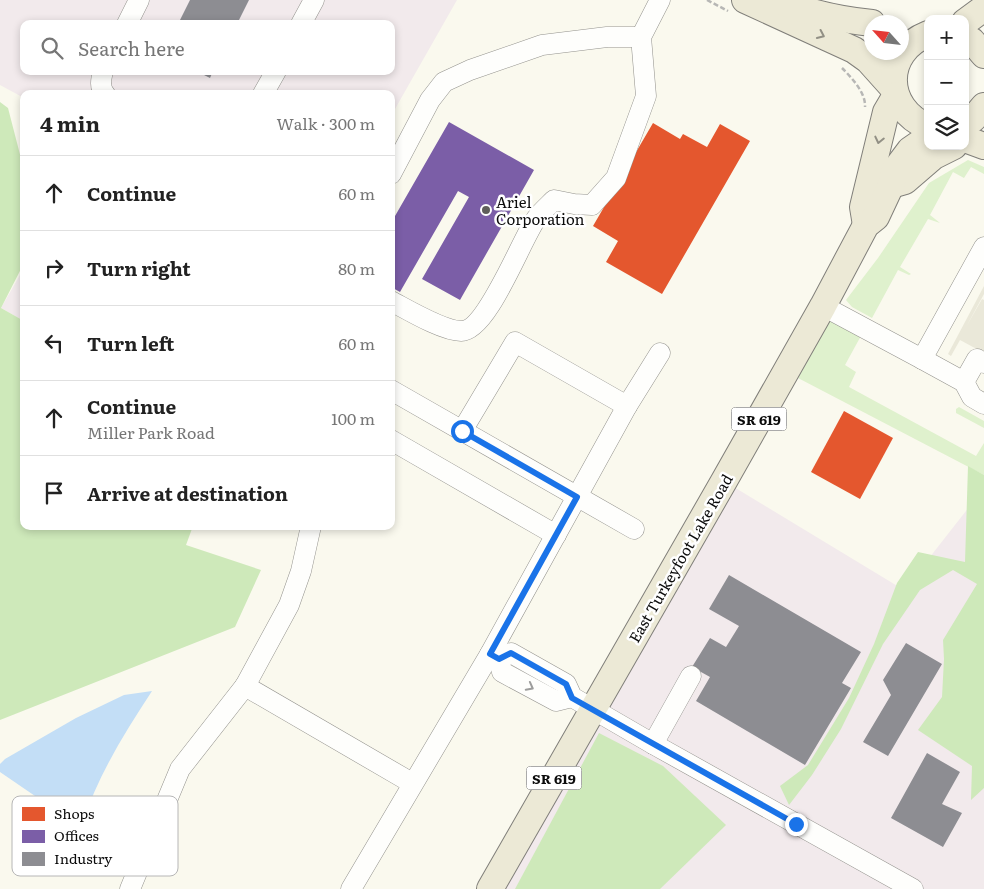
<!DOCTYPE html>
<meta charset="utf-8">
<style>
:root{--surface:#fff;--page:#f2f2f2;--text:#222;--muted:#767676;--line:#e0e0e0}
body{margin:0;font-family:Literata,serif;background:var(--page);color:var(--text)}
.controls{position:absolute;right:15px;top:15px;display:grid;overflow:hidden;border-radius:10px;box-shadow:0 2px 8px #0003}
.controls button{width:45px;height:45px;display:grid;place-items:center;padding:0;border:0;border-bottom:1px solid var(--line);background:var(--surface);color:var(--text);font:25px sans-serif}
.compass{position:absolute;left:864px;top:15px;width:45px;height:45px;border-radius:50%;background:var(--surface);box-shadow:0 2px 8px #0003;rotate:297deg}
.stop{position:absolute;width:15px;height:15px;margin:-11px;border:4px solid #1a73e8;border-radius:50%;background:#fff}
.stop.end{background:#1a73e8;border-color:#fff;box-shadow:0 1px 5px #0008}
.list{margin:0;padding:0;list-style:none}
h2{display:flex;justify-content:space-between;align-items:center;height:65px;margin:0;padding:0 20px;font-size:21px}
h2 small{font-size:16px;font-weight:400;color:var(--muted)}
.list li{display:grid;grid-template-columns:32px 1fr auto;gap:15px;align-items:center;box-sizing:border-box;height:75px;padding:0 20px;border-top:1px solid var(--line)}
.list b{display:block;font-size:19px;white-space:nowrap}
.list p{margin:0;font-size:16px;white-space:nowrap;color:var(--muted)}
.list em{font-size:16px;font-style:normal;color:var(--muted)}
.icon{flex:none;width:28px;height:28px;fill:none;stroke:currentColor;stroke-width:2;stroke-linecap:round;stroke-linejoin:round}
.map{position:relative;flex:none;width:984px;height:889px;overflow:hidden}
.search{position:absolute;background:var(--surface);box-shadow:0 2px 8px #0003;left:20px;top:20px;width:375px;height:55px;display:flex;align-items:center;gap:12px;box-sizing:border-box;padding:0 18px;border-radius:10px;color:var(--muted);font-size:19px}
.panel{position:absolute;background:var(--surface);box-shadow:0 2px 8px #0003;left:20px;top:90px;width:375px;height:440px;border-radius:10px}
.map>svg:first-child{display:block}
</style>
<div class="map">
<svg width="984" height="889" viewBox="0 0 984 889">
<rect width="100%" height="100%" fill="#faf9ee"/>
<g fill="#f2eaec" fill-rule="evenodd">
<path d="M0,0H457L391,116V94H24V98L0,85ZM24,24H391V71H24Z"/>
<path d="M24,268V321L1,308Z"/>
<path d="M724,481L904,590L984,488V889H490Z"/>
</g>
<g fill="#dff1cd">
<path d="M968,160L984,167V174L971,167L964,178L953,172L930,215L940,223L928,219L900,267L911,274L909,275L898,270L872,318L852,307L846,300L878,258L929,183Z"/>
<path d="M842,321L862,334L845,365L856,372L849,387L976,456L984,443V475L798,378L829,322Z"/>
<path d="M959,407L984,421V428L956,413V409Z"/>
</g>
<g fill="#cee9ba">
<path d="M0,102L8,108L24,170V259L23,265L1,308L24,321V526H193L186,545L261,570L235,627L0,720Z"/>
<path d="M968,466L984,475V788L971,800L972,766L918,730L942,697L944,659L943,640L977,584L953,570L920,590L883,644L841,729L812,775L789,805L780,786L808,765L849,698L874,644L897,583L918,552L965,562Z"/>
<path d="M599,733L663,766L726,825L660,889H515Z"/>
</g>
<path fill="#eae8d9" d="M984,286V294L966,327L982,299L984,300V353L960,340L951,356L948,354Z"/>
<path fill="#c3def6" d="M152,691C125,732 99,774 83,821L73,822L0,772V764L5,759L76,718L124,695Z"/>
<g fill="#e4572e">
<path d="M653,123L680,139L683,134L707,147L720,124L750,141L662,294L606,262L618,241L593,226Z"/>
<path d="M844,411L893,438L860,499L811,472Z"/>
</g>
<path fill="#7b5ea7" d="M449,122L534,170L460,300L422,279L469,197L458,191L400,292L391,287V223Z"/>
<g fill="#8d8d92">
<path d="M190,0H249L237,24H178Z"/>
<path d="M196,71H213L210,78Z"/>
<path d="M729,575L861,652L842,683L851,688L805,765L696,701L710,677L692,667L710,638L726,647L739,626L709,609Z"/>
<path d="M906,643L942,664L888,756L863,742L891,695L883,680Z"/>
<path d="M927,753L960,772L942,804L962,813L943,847L891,818Z"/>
</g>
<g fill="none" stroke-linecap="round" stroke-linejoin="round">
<g stroke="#93928d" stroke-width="21">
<g id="minor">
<path d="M127,24L139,0"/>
<path d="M301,24L314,0"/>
<path d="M103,71C101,79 99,88 105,94"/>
<path d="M263,94L276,71"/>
<path d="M391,174L430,100L444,82L470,70L542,45L607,37H641"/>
<path d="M391,301C408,310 443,331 461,331C487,332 521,240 536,219C541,212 548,206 554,200L574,204L592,205L616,178L646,96L641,37L660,0"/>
<path d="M823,306L922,359L984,247"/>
<path d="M922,359L964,382L972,397L984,404"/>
<path d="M964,382L977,359L984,363"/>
<path d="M391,390L634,529"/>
<path d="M462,431L515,342L627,406"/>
<path d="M391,440L556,535"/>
<path d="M490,654L627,406L660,353"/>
<path d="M499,659L511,653L566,684L572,697L653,744L913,889"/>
<path d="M499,659L502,672L556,701L572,697"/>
<path d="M245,686L289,605L301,571L311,526"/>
<path d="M653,744L691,676"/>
<path d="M130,889L180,769L245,686L412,783"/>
<path d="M351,889L490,654L499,659"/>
</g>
</g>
<g stroke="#807f7a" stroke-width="28">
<g id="major">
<path d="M745,0L854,50L868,60L894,89"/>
<path d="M785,3C813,14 842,20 872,23"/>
<path d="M965,22L984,8"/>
<path d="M928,34C882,52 883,108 928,127"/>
<path d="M965,37L972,41L984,55"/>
<path d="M965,123L973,119L984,106"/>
<path d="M965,139L984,146"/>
<path d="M891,185L905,181L934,156L954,146"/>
<path d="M866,225L863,207L886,112L896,95"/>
<path d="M490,889L724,481L823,306L866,225L876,217L891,185L895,170L910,150L926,139L928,135"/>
</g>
</g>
<g stroke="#b7b7b5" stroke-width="2.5" stroke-dasharray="5 2.5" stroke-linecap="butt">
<path d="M707,0L728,11"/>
<path d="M842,68C852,78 866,93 865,107"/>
</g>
<use href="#minor" stroke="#fefefc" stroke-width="20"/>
<use href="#major" stroke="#ece9d6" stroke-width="26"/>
</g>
<defs><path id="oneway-chevron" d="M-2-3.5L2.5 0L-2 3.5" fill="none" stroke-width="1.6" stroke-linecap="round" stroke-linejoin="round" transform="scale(1.25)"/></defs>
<g stroke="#929085">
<use href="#oneway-chevron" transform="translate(821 35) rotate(25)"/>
<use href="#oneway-chevron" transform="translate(879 140) rotate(103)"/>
</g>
<use stroke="#9d9d9c" href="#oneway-chevron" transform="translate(530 687) rotate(28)"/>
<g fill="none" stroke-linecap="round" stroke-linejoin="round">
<path stroke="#1a73e8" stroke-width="6" d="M462,431L577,497L490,654L499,659L511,653L566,684L572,698L796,824"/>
</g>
<circle fill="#5f5e5a" stroke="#fff" stroke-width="2" cx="486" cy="210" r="5"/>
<g text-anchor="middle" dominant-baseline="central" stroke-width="5" stroke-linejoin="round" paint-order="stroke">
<g fill="#fff" stroke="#545454" stroke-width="1">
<rect x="731.5" y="407.5" width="55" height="23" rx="4"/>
<rect x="526.5" y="766.5" width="55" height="23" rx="4"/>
</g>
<g font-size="14" font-weight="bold" fill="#0b0b0b">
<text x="759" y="419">SR 619</text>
<text x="554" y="778">SR 619</text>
</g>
<g font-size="15" fill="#0b0b0b" stroke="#fff" text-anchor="start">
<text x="496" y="201">Ariel<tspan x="496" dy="17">Corporation</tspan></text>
</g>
<g font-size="15" fill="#0b0b0b" stroke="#fff">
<text transform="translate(680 558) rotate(-60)">East Turkeyfoot Lake Road</text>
</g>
</g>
<rect x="12" y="796" width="166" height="80" rx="8" fill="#fff" stroke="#b6b6b6" stroke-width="1"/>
<rect x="22" y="807" width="23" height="14" fill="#e4572e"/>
<rect x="22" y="830" width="23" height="13" fill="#7b5ea7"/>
<rect x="22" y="852" width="23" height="14" fill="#8d8d92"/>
<g font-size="14" fill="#0b0b0b">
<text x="54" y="819">Shops</text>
<text x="54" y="841">Offices</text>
<text x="54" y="864">Industry</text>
</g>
</svg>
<div class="controls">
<button>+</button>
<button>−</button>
<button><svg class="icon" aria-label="layers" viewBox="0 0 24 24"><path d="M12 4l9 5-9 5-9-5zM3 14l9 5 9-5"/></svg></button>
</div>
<svg class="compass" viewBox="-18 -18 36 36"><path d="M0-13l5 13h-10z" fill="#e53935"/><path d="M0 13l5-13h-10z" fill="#767676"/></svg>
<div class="stop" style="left:462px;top:431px"></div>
<div class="stop end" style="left:796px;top:824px"></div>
<div class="search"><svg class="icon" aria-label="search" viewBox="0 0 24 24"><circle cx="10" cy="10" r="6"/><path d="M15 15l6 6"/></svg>Search here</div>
<section class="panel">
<h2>4 min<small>Walk · 300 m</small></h2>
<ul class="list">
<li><svg class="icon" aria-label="ahead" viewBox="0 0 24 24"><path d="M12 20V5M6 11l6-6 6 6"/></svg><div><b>Continue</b></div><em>60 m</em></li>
<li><svg class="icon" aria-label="right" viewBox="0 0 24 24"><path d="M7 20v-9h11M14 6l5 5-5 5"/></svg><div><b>Turn right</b></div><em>80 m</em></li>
<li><svg class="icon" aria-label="left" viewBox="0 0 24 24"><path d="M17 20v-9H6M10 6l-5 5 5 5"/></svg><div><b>Turn left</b></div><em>60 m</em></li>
<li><svg class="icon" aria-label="ahead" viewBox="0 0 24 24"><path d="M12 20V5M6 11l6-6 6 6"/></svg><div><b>Continue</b><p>Miller Park Road</p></div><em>100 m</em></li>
<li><svg class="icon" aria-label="arrive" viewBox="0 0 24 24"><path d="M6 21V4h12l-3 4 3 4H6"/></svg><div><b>Arrive at destination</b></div></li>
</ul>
</section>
</div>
